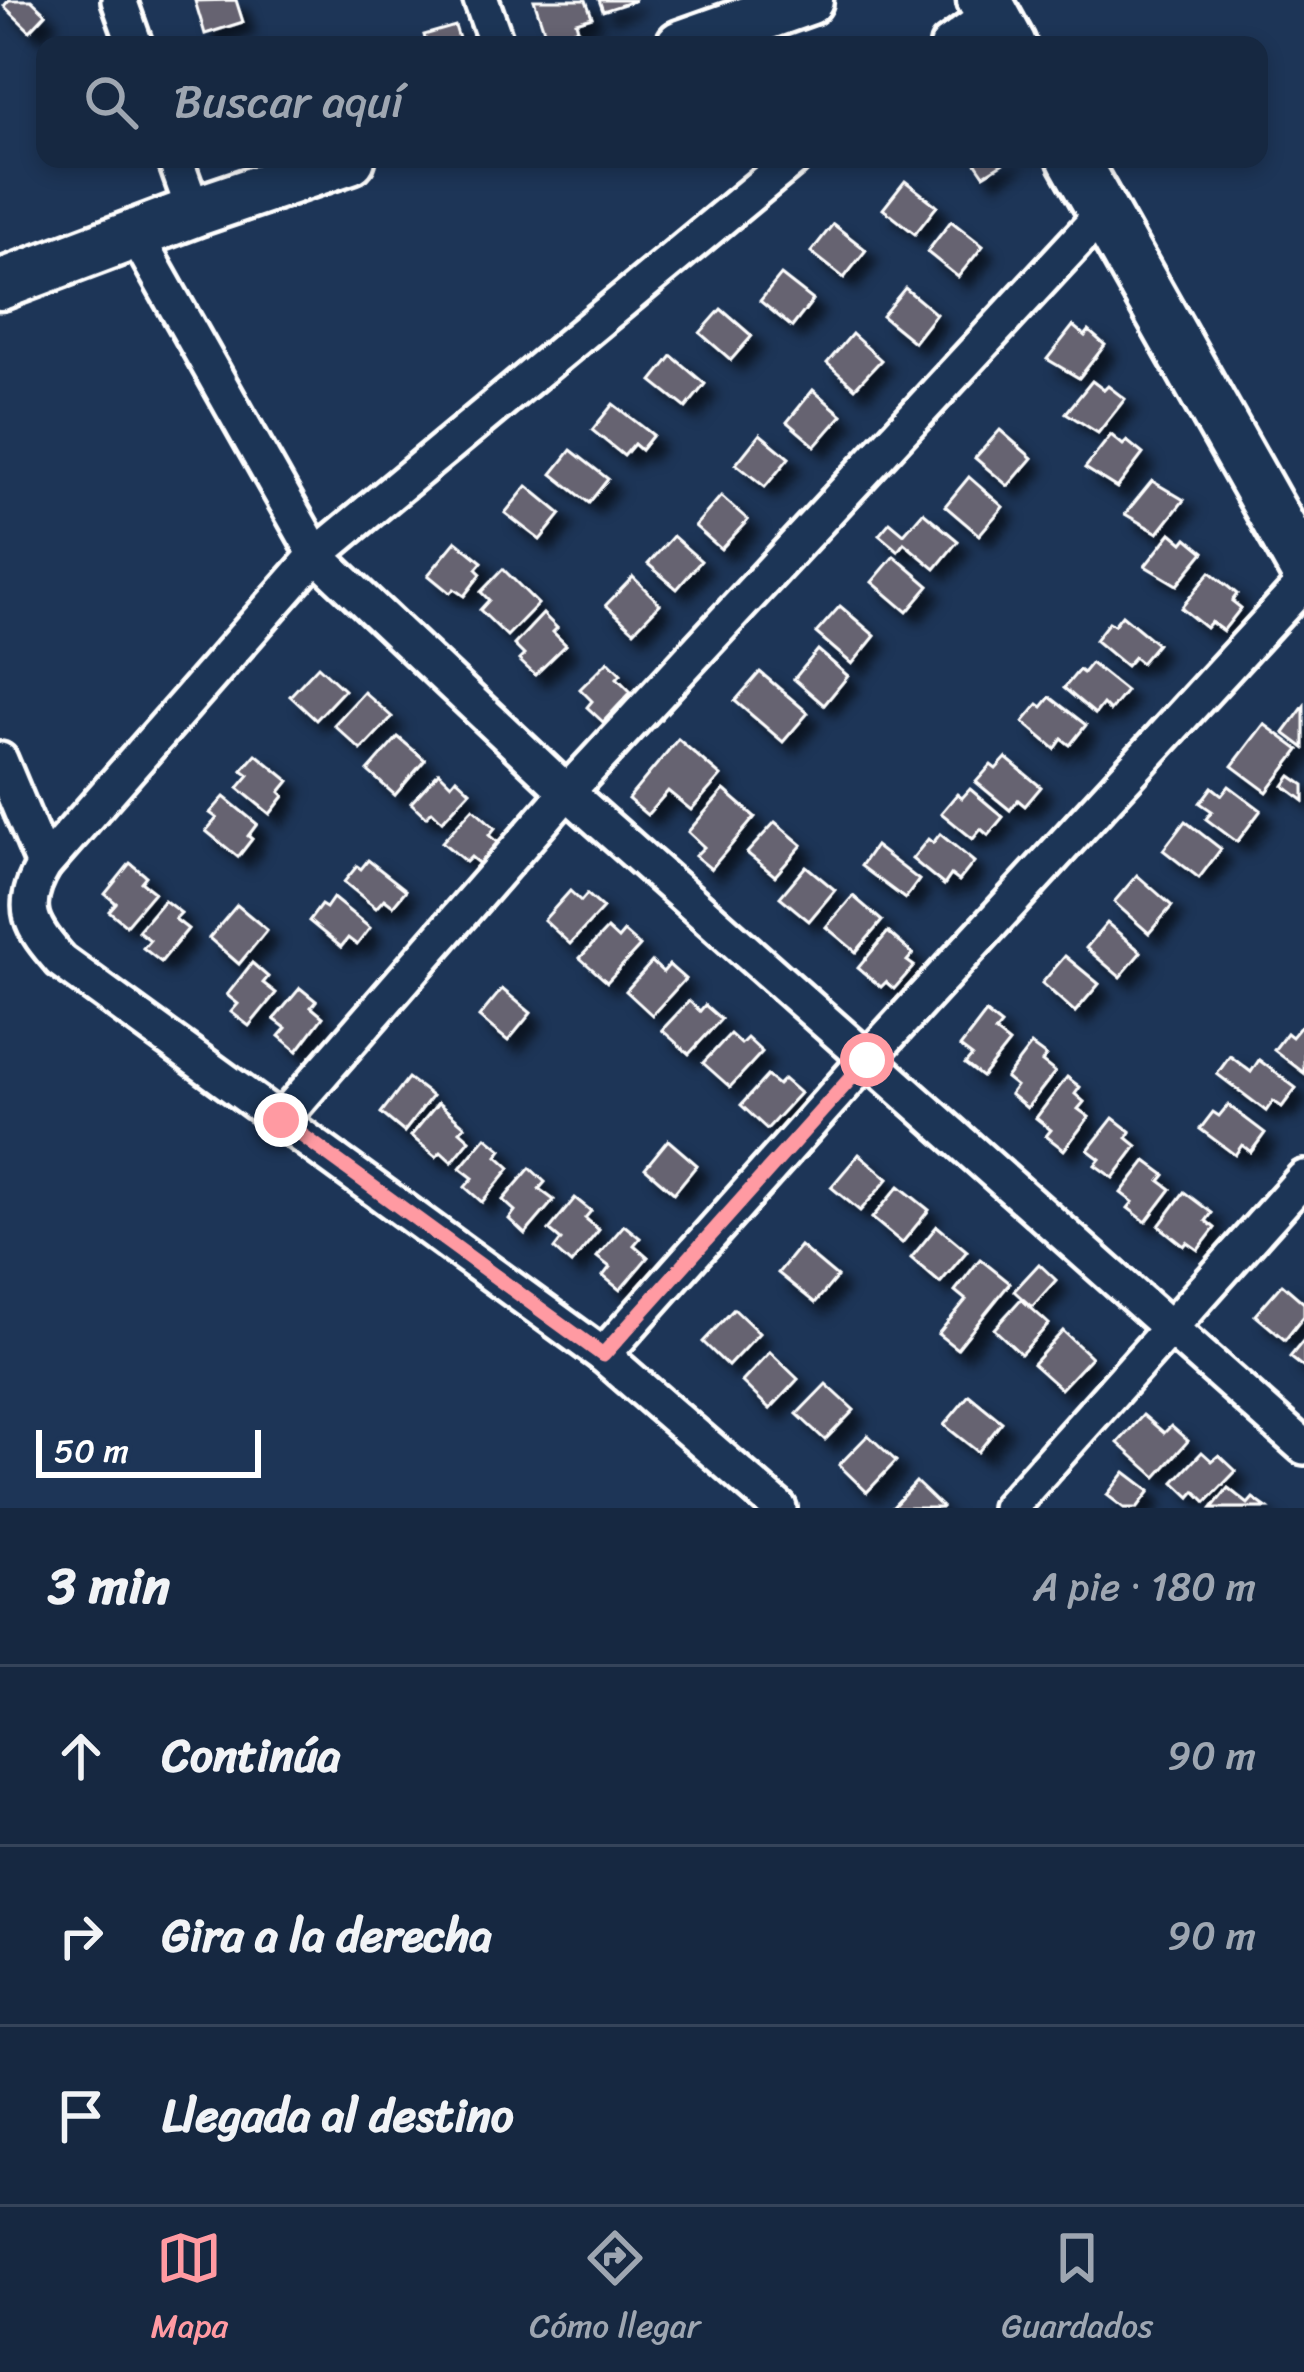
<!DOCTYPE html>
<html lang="es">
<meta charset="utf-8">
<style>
:root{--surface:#162841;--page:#23344c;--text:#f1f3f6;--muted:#9ea6b1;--line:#35445a;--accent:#ff9aa2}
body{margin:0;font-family:Sriracha,sans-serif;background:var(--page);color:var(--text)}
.scale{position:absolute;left:36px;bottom:30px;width:225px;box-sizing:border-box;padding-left:12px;border:6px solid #fff;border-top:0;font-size:33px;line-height:42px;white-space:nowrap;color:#fff;-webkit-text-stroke:9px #1d3557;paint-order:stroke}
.stop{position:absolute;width:36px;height:36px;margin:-27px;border:9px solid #ff9aa2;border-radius:50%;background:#fff}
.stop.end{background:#ff9aa2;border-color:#fff;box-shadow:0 3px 12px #0008}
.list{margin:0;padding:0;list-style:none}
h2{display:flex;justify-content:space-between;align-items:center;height:156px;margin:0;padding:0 48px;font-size:51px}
h2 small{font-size:39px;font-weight:400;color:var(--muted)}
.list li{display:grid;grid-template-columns:78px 1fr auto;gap:36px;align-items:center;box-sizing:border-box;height:180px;padding:0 48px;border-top:3px solid var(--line)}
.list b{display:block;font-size:45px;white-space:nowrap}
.list em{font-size:39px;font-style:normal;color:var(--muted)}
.icon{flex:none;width:66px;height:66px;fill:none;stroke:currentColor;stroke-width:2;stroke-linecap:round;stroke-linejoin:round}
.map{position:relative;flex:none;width:1304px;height:1508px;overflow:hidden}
.search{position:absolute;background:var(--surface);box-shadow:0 6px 18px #0003;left:36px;right:36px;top:36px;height:132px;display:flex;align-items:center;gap:30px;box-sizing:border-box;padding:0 42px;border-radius:24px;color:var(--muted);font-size:45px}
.sheet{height:696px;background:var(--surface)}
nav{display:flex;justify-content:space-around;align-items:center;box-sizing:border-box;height:168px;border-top:3px solid var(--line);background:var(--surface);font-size:33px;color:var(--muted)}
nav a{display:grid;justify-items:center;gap:6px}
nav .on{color:var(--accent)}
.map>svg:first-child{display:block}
</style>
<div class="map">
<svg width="1304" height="1508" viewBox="0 0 1304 1508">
<defs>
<filter id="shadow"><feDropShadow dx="11" dy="11" stdDeviation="6" flood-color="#0009"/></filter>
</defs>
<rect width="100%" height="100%" fill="#1d3557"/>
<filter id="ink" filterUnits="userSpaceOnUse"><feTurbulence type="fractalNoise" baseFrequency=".00833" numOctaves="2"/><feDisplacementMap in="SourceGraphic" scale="24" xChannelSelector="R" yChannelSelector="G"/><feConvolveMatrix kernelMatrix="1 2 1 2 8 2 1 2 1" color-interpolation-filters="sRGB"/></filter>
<g filter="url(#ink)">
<g fill="#666471" stroke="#fff" stroke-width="3" filter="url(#shadow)">
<path d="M9,0H31L46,14L30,31L4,6Z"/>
<path d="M236,0L243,22L205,34L195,1Z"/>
<path d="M534,0H586L592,17L576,22L578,29L547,39Z"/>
<path d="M599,0H634V1L603,11Z"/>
<path d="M455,26L461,45H427L424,35Z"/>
<path d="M973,159H1010L984,175Z"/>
<path d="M905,181L937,206L915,234L883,209Z"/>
<path d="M951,221L983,246L958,277L927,252Z"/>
<path d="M833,224L866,250L844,278L811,252Z"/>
<path d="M781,275L813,300L792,327L760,301Z"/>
<path d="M905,288L936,314L914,342L882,316Z"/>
<path d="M721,309L752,336L731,360L700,333Z"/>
<path d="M1073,326L1085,336L1089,331L1105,345L1079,378L1047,359Z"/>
<path d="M852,334L881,360L855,388L827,363Z"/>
<path d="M672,356L705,384L686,408L652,381Z"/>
<path d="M1092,381L1104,390L1108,386L1125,399L1098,433L1066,413Z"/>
<path d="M813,390L842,415L815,446L787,422Z"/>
<path d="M613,404L653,435L641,450L634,444L624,456L592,430Z"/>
<path d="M1000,430L1032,458L1008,486L975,458Z"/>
<path d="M760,434L789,458L765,487L736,464Z"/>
<path d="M1111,435L1123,445L1127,441L1143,454L1117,488L1085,468Z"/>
<path d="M571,450L608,479L589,503L552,474Z"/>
<path d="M969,477L1003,507L979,535L945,506Z"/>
<path d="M1152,481L1184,500L1158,533L1125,514Z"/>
<path d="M527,486L561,514L540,540L505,513Z"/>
<path d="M721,496L748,520L721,549L695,526Z"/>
<path d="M923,512L958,541L935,569L904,543L898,551L879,535L890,522L904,534Z"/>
<path d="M1171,533L1183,543L1187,538L1204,552L1177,585L1145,566Z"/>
<path d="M673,536L701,561L677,589L648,564Z"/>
<path d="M456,541L482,562L476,569L481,574L464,596L454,589L450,593L428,575Z"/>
<path d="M894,556L929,586L907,612L872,582Z"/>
<path d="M503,569L538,604L507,636L480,610L489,600L481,592Z"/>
<path d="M1210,572L1237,594L1232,601L1241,608L1223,631L1211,622L1206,628L1181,608Z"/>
<path d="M633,577L660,604L634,631L606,605Z"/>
<path d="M840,606L875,636L852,664L816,633Z"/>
<path d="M543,614L557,628L553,632L566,645L535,675L519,660L524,655L514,645Z"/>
<path d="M1122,615L1157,644L1141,663L1134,657L1126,666L1095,640L1109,622L1114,625Z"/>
<path d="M818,650L848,676L824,705L794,679Z"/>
<path d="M608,661L621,674L617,678L631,692L603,722L587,707L592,701L580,689Z"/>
<path d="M1091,663L1126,691L1110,711L1103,704L1095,714L1064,688L1079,670L1083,673Z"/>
<path d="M318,666L344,690L316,720L290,696Z"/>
<path d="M760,672L808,713L783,742L735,701Z"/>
<path d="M364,692L392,717L361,750L334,725Z"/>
<path d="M1050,697L1086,725L1070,745L1062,739L1055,749L1023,722L1038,704L1042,707Z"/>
<path d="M1304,706V748L1284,733Z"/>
<path d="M1264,724L1299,750L1267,792L1232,766Z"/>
<path d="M398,737L425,760L395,795L368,771Z"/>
<path d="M678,739L721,776L691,810L668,791L647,815L628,799Z"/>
<path d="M256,754L289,781L280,792L284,796L270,814L238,788L249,775L242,770Z"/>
<path d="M1006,758L1041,787L1025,806L1018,800L1010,810L976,782L991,765L996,769Z"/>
<path d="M439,772L451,784L456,778L470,791L442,821L432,811L426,817L411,803Z"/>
<path d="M1291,776L1304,785V801L1284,786Z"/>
<path d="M1229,786L1261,810L1237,842L1206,819L1212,811L1200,803L1212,787L1222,795Z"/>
<path d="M970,789L1003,817L988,835L981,829L973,839L941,813L957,794L962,798Z"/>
<path d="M724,790L755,817L711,869L695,856L704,847L688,832Z"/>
<path d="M224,797L257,824L248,836L252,839L238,857L206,831L217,818L210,813Z"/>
<path d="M473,808L495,828L489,835L501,846L482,866L471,857L466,862L442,842Z"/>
<path d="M1185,821L1221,849L1199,878L1163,850Z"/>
<path d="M775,822L802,845L775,876L747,853Z"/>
<path d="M940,834L974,862L959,881L951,875L944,885L912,859L928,839L933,843Z"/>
<path d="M875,846L919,880L905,899L861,866Z"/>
<path d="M368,860L406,890L393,906L384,899L376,908L344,882L357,866L361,869Z"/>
<path d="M130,863L146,876L141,882L154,892L126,925L109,911L116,903L105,894Z"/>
<path d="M806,866L835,890L809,921L780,897Z"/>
<path d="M1137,875L1172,906L1149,933L1114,902Z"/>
<path d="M570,891L581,901L587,894L603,908L570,944L544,920Z"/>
<path d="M853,896L882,921L856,952L826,927Z"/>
<path d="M333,898L370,928L357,945L348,938L341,947L309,921L321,905L326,908Z"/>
<path d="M164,900L181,913L175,919L188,929L161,962L143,948L150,940L138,931Z"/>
<path d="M237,905L267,930L239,964L209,938Z"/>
<path d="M1107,923L1141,952L1120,977L1086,948Z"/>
<path d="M607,929L618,939L624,932L640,946L607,982L580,958Z"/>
<path d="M888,932L913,954L907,961L914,966L894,989L886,982L881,987L858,968Z"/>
<path d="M1065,956L1099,984L1075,1012L1042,983Z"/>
<path d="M652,962L663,972L669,965L685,979L652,1015L626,991Z"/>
<path d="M252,963L268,977L263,983L276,993L249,1026L231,1012L238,1004L227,995Z"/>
<path d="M300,988L316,1001L311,1007L323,1017L297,1051L279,1036L286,1028L274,1019Z"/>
<path d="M502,989L531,1013L508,1041L479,1017Z"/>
<path d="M689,1001L700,1011L705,1005L721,1019L689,1054L662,1030Z"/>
<path d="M986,1013L1001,1025L995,1032L1009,1043L982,1077L965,1064L972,1056L960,1047Z"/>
<path d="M1301,1026L1304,1028V1073L1274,1050L1287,1033L1292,1037Z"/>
<path d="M730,1034L741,1044L747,1038L762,1052L730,1087L703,1063Z"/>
<path d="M1031,1045L1046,1056L1042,1062L1055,1072L1027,1108L1010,1094L1016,1086L1006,1078Z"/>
<path d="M1230,1056L1251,1072L1259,1060L1296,1088L1282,1107L1273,1101L1266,1111L1217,1074Z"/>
<path d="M767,1076L778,1085L784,1079L800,1093L767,1129L741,1105Z"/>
<path d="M1067,1077L1080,1087L1075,1094L1084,1102L1078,1109L1089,1117L1064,1150L1046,1136L1051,1130L1036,1118Z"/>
<path d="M408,1078L432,1096L404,1132L381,1113Z"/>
<path d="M438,1103L465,1126L460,1131L470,1140L452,1162L441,1152L436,1157L411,1136Z"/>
<path d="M1228,1105L1265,1133L1251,1152L1242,1145L1235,1155L1200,1129L1213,1112L1219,1116Z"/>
<path d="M1113,1118L1131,1132L1127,1138L1137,1146L1113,1178L1095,1165L1100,1159L1088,1150Z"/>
<path d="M486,1137L502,1150L497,1156L510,1168L482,1202L465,1187L473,1178L460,1168Z"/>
<path d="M668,1140L697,1165L674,1193L645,1168Z"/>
<path d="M859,1154L888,1179L860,1211L831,1187Z"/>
<path d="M1146,1161L1165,1175L1160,1181L1171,1189L1146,1222L1128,1208L1133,1202L1121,1193Z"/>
<path d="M530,1168L545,1182L539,1189L554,1200L525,1234L509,1219L515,1211L503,1200Z"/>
<path d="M899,1186L929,1210L902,1243L872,1218Z"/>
<path d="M1184,1192L1212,1213L1206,1221L1215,1228L1198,1250L1187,1242L1184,1246L1159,1226Z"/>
<path d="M575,1198L591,1211L585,1218L599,1230L571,1264L554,1249L561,1240L549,1230Z"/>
<path d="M624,1225L640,1238L634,1245L648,1257L620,1290L603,1276L610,1267L597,1257Z"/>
<path d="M937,1226L967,1251L940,1283L911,1258Z"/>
<path d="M800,1246L837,1277L815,1303L778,1273Z"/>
<path d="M980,1259L1010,1283L957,1349L938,1334L966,1300L955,1291Z"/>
<path d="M1039,1264L1056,1280L1032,1307L1014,1291Z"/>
<path d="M1282,1284L1304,1303V1316L1285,1340L1255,1315Z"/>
<path d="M1021,1299L1049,1324L1021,1354L994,1329Z"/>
<path d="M734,1309L759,1333L728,1366L703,1342Z"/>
<path d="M1063,1331L1091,1357L1061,1389L1033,1364Z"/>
<path d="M1304,1340V1368L1290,1357Z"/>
<path d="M770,1352L798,1379L770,1409L742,1382Z"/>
<path d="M826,1384L854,1410L825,1440L797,1414Z"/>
<path d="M969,1395L1002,1422L978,1452L944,1425Z"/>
<path d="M1143,1415L1164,1433L1171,1426L1188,1441L1156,1477L1118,1443Z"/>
<path d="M868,1435L896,1461L867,1492L839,1465Z"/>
<path d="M1202,1452L1212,1461L1219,1455L1236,1471L1206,1502L1195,1491L1190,1497L1174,1482Z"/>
<path d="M1125,1472L1150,1491L1137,1508H1124L1107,1495Z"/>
<path d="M916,1482L942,1507L941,1508H892Z"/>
<path d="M1228,1488L1248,1504L1253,1498L1267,1508H1212Z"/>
</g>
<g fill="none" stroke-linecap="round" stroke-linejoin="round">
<g stroke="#fff" stroke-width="42">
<g id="minor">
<path d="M119,0L135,45"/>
<path d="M481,0L497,45"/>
<path d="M948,45L993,12"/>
<path d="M175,159L194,212"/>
<path d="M136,236L316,555L567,792L1304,1447"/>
<path d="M0,760L44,865"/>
<path d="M281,1120L567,792L1103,213"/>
<path d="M603,1355L867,1059L1304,583"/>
<path d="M779,1508L603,1355L61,961C31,927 18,908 44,865L316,555L793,159"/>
<path d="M1009,1508L1304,1178"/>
</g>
</g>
<g stroke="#fff" stroke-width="57">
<g id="secondary">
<path d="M982,0L993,12L1011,45"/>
<path d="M681,45L808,0"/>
<path d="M1073,159L1304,569"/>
<path d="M0,285L194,212L350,159"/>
</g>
</g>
<use href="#minor" stroke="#1d3557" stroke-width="33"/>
<use href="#secondary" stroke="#1d3557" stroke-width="48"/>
</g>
</g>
<g fill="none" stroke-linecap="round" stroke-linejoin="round" filter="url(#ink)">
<path stroke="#ff9aa2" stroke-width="15" d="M281,1120L603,1355L867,1060"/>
</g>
</svg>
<div class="scale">50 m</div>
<div class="stop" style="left:867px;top:1060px"></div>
<div class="stop end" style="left:281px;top:1120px"></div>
<div class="search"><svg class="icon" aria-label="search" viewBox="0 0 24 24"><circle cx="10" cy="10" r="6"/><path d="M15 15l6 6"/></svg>Buscar aquí</div>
</div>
<section class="sheet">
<h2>3 min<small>A pie · 180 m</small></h2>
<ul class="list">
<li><svg class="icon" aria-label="ahead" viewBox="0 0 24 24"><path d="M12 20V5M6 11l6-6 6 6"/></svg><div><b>Continúa</b></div><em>90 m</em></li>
<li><svg class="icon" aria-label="right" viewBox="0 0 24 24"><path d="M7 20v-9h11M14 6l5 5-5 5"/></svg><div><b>Gira a la derecha</b></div><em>90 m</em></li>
<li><svg class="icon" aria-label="arrive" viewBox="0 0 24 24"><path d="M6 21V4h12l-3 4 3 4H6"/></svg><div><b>Llegada al destino</b></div></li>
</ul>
</section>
<nav>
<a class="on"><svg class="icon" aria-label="map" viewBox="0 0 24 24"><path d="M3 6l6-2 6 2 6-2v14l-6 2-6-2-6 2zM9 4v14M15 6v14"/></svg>Mapa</a>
<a><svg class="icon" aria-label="directions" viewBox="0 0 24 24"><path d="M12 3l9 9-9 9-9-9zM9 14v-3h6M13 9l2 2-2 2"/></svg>Cómo llegar</a>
<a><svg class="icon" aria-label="saved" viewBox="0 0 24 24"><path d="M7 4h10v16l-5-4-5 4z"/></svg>Guardados</a>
</nav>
